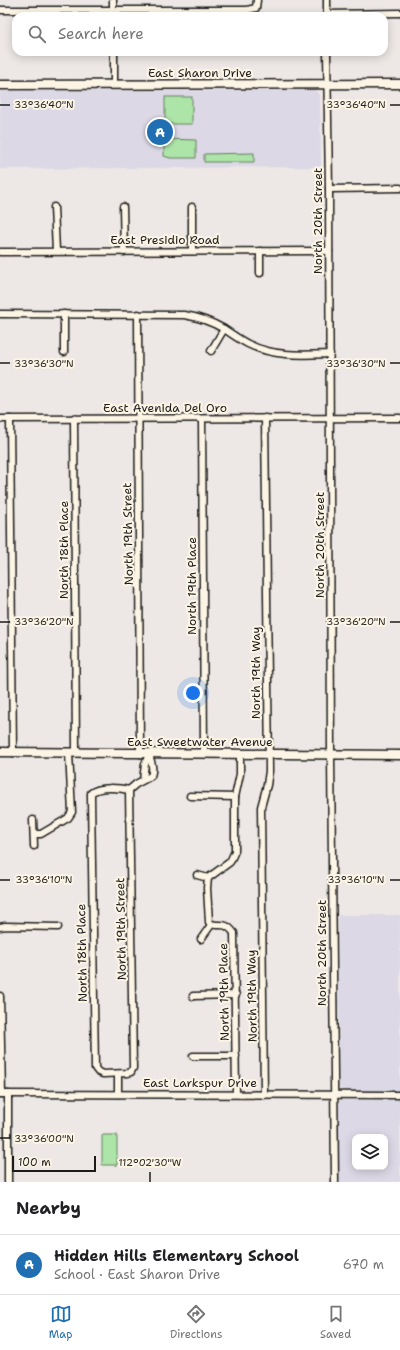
<!DOCTYPE html>
<meta charset="utf-8">
<style>
:root{--surface:#fff;--page:#f6f6f6;--text:#202124;--muted:#757577;--line:#e0e0e0;--accent:#1f6fb2}
body{margin:0;font-family:"Shantell Sans",sans-serif;background:var(--page);color:var(--text)}
.controls{position:absolute;right:12px;bottom:12px;display:grid;overflow:hidden;border-radius:8px;box-shadow:0 2px 10px #0003}
.controls button{width:36px;height:36px;display:grid;place-items:center;padding:0;border:0;border-bottom:1px solid var(--line);background:var(--surface);color:var(--text);font:20px sans-serif}
.scale{position:absolute;left:12px;bottom:10px;width:84px;box-sizing:border-box;padding-left:4px;border:2px solid #1c1c1c;border-top:0;font-size:11px;line-height:14px;white-space:nowrap;color:#1c1c1c;-webkit-text-stroke:3px #fcf5e5;paint-order:stroke}
.you{position:absolute;left:193px;top:693px;width:14px;height:14px;margin:-10px;border:3px solid #fff;border-radius:50%;background:#1a73e8;box-shadow:0 0 0 6px #1a73e833}
.badge{display:grid;place-items:center;width:26px;height:26px;border-radius:50%;background:var(--accent);color:#fff;font-size:13px;font-weight:700}
.pin{position:absolute;translate:-50% -50%;border:2px solid #fff;box-shadow:0 1px 4px #0006}
.list{margin:0;padding:0;list-style:none}
h2{display:flex;justify-content:space-between;align-items:center;height:52px;margin:0;padding:0 16px;font-size:17px}
h2 small{font-size:13px;font-weight:400;color:var(--muted)}
.list li{display:grid;grid-template-columns:26px 1fr auto;gap:12px;align-items:center;box-sizing:border-box;height:60px;padding:0 16px;border-top:1px solid var(--line)}
.list b{display:block;font-size:15px;white-space:nowrap}
.list p{margin:0;font-size:13px;white-space:nowrap;color:var(--muted)}
.list em{font-size:13px;font-style:normal;color:var(--muted)}
.icon{flex:none;width:22px;height:22px;fill:none;stroke:currentColor;stroke-width:2;stroke-linecap:round;stroke-linejoin:round}
.map{position:relative;flex:none;width:400px;height:1182px;overflow:hidden}
.search{position:absolute;background:var(--surface);box-shadow:0 2px 10px #0003;left:12px;right:12px;top:12px;height:44px;display:flex;align-items:center;gap:10px;box-sizing:border-box;padding:0 14px;border-radius:12px;color:var(--muted);font-size:15px}
.sheet{height:112px;background:var(--surface)}
nav{display:flex;justify-content:space-around;align-items:center;box-sizing:border-box;height:56px;border-top:1px solid var(--line);background:var(--surface);font-size:11px;color:var(--muted)}
nav a{display:grid;justify-items:center;gap:2px}
nav .on{color:var(--accent)}
.map>svg:first-child{display:block}
</style>
<div class="map">
<svg width="400" height="1182" viewBox="0 0 400 1182">
<rect width="100%" height="100%" fill="#ede8e5"/>
<filter id="ink" filterUnits="userSpaceOnUse"><feTurbulence type="fractalNoise" baseFrequency=".025" numOctaves="2"/><feDisplacementMap in="SourceGraphic" scale="8" xChannelSelector="R" yChannelSelector="G"/><feConvolveMatrix kernelMatrix="1 2 1 2 8 2 1 2 1" color-interpolation-filters="sRGB"/></filter>
<g filter="url(#ink)">
<g fill="#dcd8e5" fill-rule="evenodd">
<path d="M315,90L320,96L321,167L0,169V91Z"/>
<path d="M338,915H400V1091H344L339,1087Z"/>
<path d="M341,1100H400V1182H339V1103ZM355,1137H385V1167H355Z"/>
</g>
<g fill="#ade4a7" stroke="#648062">
<rect x="165" y="97" width="27" height="27"/>
<path d="M164,139L196,140V158H170L164,156Z"/>
<path d="M254,153V162H204V154Z"/>
<rect x="102" y="1135" width="15" height="30"/>
</g>
<g fill="none" stroke-linecap="round" stroke-linejoin="round">
<g stroke="#1c1c1c" stroke-width="9">
<g id="minor">
<path d="M113,0V16"/>
<path d="M327,0V16"/>
<path d="M0,10H247L256,8L257,0"/>
<path d="M327,14L400,13"/>
<path d="M114,52V85"/>
<path d="M327,52L329,189L331,755L335,1182"/>
<path d="M329,189L400,188"/>
<path d="M54,207L56,251"/>
<path d="M123,207L124,252"/>
<path d="M192,251V207"/>
<path d="M0,252L329,251"/>
<path d="M260,273V251"/>
<path d="M0,314L184,315C198,317 212,322 224,329C232,334 240,340 248,344C274,357 302,355 330,354"/>
<path d="M138,314L140,754"/>
<path d="M211,351L224,329"/>
<path d="M64,352V314"/>
<path d="M74,418L76,753"/>
<path d="M0,419L400,418"/>
<path d="M10,419L13,753"/>
<path d="M202,419L204,754"/>
<path d="M143,780L145,764L149,754"/>
<path d="M129,790C120,788 99,786 91,793V797L95,1068L98,1072L103,1074L128,1073L131,1072L133,1068L129,790L136,784L151,776C154,768 151,762 149,754"/>
<path d="M190,796L235,797"/>
<path d="M33,820L34,846"/>
<path d="M34,834H41L68,818L72,812L69,753"/>
<path d="M197,875L208,878"/>
<path d="M0,927L5,926L58,927"/>
<path d="M201,939L211,925"/>
<path d="M0,996L2,1094"/>
<path d="M193,996L236,995"/>
<path d="M193,1056H236"/>
<path d="M118,1074V1094"/>
<path d="M0,1094L400,1095"/>
<path d="M236,1094L234,933C223,918 216,930 209,922L207,888L208,878L230,862L235,851V797L240,774V755"/>
<path d="M264,1095L261,807L267,785L269,771L265,418"/>
<path d="M8,1182V1094"/>
</g>
</g>
<g stroke="#1c1c1c" stroke-width="11">
<g id="tertiary">
<path d="M0,85L400,84"/>
<path d="M0,752L400,755"/>
</g>
</g>
<use href="#minor" stroke="#fcf5e5" stroke-width="6"/>
<use href="#tertiary" stroke="#fcf5e5" stroke-width="8"/>
</g>
</g>
<path fill="none" stroke="#1c1c1c" stroke-width="1.5" d="M0,105H10M390,105H400M0,363H10M390,363H400M0,622H10M390,622H400M0,880H10M390,880H400M0,1138H10M150,1172V1182"/>
<g text-anchor="middle" dominant-baseline="central" stroke-width="4" stroke-linejoin="round" paint-order="stroke">
<g font-size="12" fill="#1c1c1c" stroke="#fcf5e5">
<text x="200" y="73">East Sharon Drive</text>
<text transform="translate(318 221) rotate(-90)">North 20th Street</text>
<text x="165" y="240">East Presidio Road</text>
<text x="165" y="408">East Avenida Del Oro</text>
<text transform="translate(128 534) rotate(-91)">North 19th Street</text>
<text transform="translate(320 545) rotate(-90)">North 20th Street</text>
<text transform="translate(64 550) rotate(-90)">North 18th Place</text>
<text transform="translate(192 586) rotate(-90)">North 19th Place</text>
<text transform="translate(256 673) rotate(-90)">North 19th Way</text>
<text x="200" y="742">East Sweetwater Avenue</text>
<text transform="translate(121 929) rotate(-91)">North 19th Street</text>
<text transform="translate(82 953) rotate(-91)">North 18th Place</text>
<text transform="translate(322 953) rotate(-90)">North 20th Street</text>
<text transform="translate(224 992) rotate(-91)">North 19th Place</text>
<text transform="translate(252 996) rotate(-91)">North 19th Way</text>
<text x="200" y="1083">East Larkspur Drive</text>
</g>
</g>
<g font-size="10" text-anchor="middle" fill="#1c1c1c" stroke="#fcf5e5" stroke-width="4" stroke-linejoin="round" paint-order="stroke">
<text x="44" y="108">33°36'40"N</text>
<text x="356" y="108">33°36'40"N</text>
<text x="44" y="367">33°36'30"N</text>
<text x="356" y="367">33°36'30"N</text>
<text x="44" y="625">33°36'20"N</text>
<text x="356" y="625">33°36'20"N</text>
<text x="44" y="883">33°36'10"N</text>
<text x="356" y="883">33°36'10"N</text>
<text x="44" y="1142">33°36'00"N</text>
<text x="150" y="1166">112°02'30"W</text>
</g>
</svg>
<div class="controls">
<button><svg class="icon" aria-label="layers" viewBox="0 0 24 24"><path d="M12 4l9 5-9 5-9-5zM3 14l9 5 9-5"/></svg></button>
</div>
<div class="scale">100 m</div>
<div class="you"></div>
<div class="pin badge" style="left:160px;top:132px">A</div>
<div class="search"><svg class="icon" aria-label="search" viewBox="0 0 24 24"><circle cx="10" cy="10" r="6"/><path d="M15 15l6 6"/></svg>Search here</div>
</div>
<section class="sheet">
<h2>Nearby<small></small></h2>
<ul class="list">
<li><span class="badge">A</span><div><b>Hidden Hills Elementary School</b><p>School · East Sharon Drive</p></div><em>670 m</em></li>
</ul>
</section>
<nav>
<a class="on"><svg class="icon" aria-label="map" viewBox="0 0 24 24"><path d="M3 6l6-2 6 2 6-2v14l-6 2-6-2-6 2zM9 4v14M15 6v14"/></svg>Map</a>
<a><svg class="icon" aria-label="directions" viewBox="0 0 24 24"><path d="M12 3l9 9-9 9-9-9zM9 14v-3h6M13 9l2 2-2 2"/></svg>Directions</a>
<a><svg class="icon" aria-label="saved" viewBox="0 0 24 24"><path d="M7 4h10v16l-5-4-5 4z"/></svg>Saved</a>
</nav>
